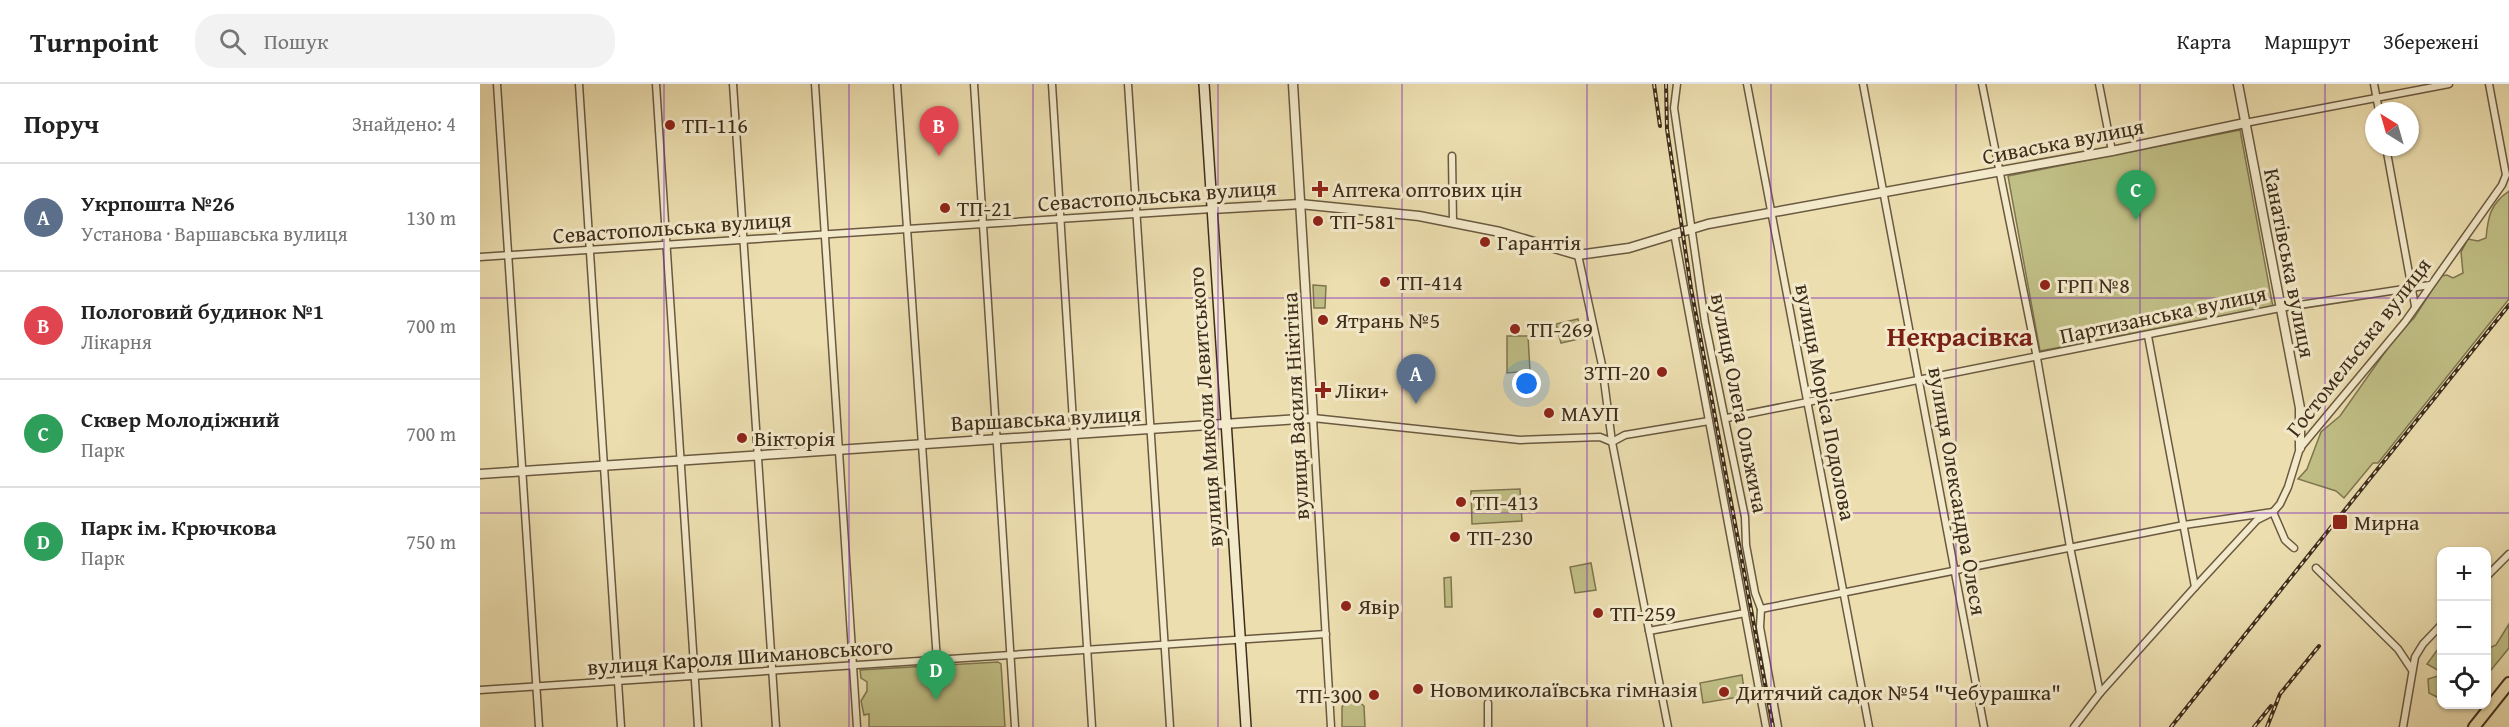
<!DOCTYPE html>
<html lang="uk">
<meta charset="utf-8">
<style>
:root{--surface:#fff;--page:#f2f2f2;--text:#222;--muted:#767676;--line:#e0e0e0;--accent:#0b8043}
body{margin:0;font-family:"Gentium Book Plus",serif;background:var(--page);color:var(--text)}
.controls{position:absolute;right:18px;bottom:18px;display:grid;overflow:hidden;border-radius:12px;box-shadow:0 2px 4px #0004}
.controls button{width:54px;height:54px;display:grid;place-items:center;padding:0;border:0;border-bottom:2px solid var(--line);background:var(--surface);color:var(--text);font:30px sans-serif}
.compass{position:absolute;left:1885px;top:18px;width:54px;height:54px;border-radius:50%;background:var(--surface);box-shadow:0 2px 4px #0004;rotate:323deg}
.you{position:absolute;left:1047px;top:300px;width:21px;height:21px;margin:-15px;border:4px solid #fff;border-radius:50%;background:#1a73e8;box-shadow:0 0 0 9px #1a73e833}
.badge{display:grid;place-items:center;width:39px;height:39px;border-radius:50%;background:var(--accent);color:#fff;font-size:20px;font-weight:700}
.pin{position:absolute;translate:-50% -50px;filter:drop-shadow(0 2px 3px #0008)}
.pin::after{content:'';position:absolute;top:32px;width:21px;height:18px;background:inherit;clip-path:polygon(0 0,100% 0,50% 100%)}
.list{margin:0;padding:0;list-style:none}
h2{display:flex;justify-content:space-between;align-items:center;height:78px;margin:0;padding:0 24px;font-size:26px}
h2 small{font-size:20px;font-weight:400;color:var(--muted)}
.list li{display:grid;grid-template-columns:39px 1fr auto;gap:18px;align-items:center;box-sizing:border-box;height:108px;padding:0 24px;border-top:2px solid var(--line)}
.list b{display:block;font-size:22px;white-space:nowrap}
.list p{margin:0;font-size:20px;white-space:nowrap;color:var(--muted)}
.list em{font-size:20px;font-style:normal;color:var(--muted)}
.icon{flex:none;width:33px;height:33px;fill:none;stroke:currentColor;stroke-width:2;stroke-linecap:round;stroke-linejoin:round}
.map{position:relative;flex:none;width:2029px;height:643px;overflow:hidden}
header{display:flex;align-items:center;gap:36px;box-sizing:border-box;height:84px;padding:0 30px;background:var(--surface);border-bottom:2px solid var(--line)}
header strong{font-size:28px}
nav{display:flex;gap:33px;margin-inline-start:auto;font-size:21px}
.search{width:420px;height:54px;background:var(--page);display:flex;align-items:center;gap:15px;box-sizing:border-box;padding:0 21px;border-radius:24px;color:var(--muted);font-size:22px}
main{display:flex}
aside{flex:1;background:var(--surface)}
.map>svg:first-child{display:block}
</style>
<header>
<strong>Turnpoint</strong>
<div class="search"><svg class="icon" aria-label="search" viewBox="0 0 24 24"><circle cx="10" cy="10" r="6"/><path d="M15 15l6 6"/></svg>Пошук</div>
<nav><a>Карта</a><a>Маршрут</a><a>Збережені</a></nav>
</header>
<main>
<aside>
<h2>Поруч<small>Знайдено: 4</small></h2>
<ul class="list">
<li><span class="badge" style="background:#5c6f8a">A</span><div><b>Укрпошта №26</b><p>Установа · Варшавська вулиця</p></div><em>130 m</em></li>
<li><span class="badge" style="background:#e0444e">B</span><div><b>Пологовий будинок №1</b><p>Лікарня</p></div><em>700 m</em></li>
<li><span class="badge" style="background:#2e9e5b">C</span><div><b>Сквер Молодіжний</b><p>Парк</p></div><em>700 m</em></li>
<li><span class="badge" style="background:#2e9e5b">D</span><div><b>Парк ім. Крючкова</b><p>Парк</p></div><em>750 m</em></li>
</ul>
</aside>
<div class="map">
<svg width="2029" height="643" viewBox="0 0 2029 643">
<rect width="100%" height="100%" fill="#ecdeaf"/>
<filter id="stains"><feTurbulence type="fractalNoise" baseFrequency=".00333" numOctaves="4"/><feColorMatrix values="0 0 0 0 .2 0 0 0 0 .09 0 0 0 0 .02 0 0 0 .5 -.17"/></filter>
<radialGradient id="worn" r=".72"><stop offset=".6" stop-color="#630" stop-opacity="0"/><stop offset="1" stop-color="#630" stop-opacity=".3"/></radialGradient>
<g fill="#c0bf85" stroke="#7f7650" stroke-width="1.5">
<path d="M1760,46L1793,223L1560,267L1528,92Z"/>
<path d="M2029,107V215L1898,379H1893L1864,414L1856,407L1818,395L1827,385L1841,348L1860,332L1917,251L1934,234L1961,192L1967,191L1973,194L1983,189L1981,168L1988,155L1998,157L2006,154C2008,133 2010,120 2029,107Z"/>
<path d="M833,201L846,202L845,224H834Z"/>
<path d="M1098,235L1103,254L1081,259L1076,240Z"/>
<path d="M1027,252H1048L1050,287L1027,289Z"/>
<path d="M1040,405L1042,437L992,440L991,407Z"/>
<path d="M1111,479L1116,506L1095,509L1090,483Z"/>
<path d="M971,493L972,523H965L964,494Z"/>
<path d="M2029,540V564L2007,591V565L2016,561Z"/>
<path d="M1961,561V588L1947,580Z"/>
<path d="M518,578L521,580L525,643H389V630L384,631L381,617L387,607V598L381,594L380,586Z"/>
<path d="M1262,591L1265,612L1223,619L1220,599Z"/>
<path d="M1961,591V615L1949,609L1948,595Z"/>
<path d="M876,615L884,622L885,643H862V623L867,616Z"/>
</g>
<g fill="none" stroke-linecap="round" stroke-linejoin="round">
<g stroke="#6a5940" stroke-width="9">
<g id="minor">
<path d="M17,0L59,643"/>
<path d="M99,0L141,643"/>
<path d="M176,0L218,643"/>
<path d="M253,0L296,643"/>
<path d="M335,0L377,643"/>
<path d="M417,0L457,577"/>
<path d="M494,0L535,643"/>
<path d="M572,0L612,643"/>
<path d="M648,0L690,643"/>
<path d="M1197,0L1194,24L1225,238L1265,433L1266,461L1275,509L1281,525L1280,543L1298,643"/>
<path d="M1267,0L1389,643"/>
<path d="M1383,0L1504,643"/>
<path d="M1502,0L1557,274L1590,463L1620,609"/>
<path d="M1619,0L1632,67"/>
<path d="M1894,0L1899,27"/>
<path d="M1765,39L1969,0"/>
<path d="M1906,63L1935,222"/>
<path d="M972,72L973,139"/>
<path d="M1194,149L1286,643"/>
<path d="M1098,171L1122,281L1132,358L1188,643"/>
<path d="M0,173L732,125"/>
<path d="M1668,252L1715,503"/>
<path d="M1247,334L1800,224L1950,201"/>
<path d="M1132,358L1145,351L1229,337"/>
<path d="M1836,484L1918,565L1932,586"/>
<path d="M2006,493L2029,470"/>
<path d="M1281,525L1704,441L1793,428L1805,456L1814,464"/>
<path d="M1169,547L1265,529"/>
<path d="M0,606L846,550"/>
<path d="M1008,619V643"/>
<path d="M851,643L833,334L1040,356L1120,353L1132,358"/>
<path d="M1594,643L1620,609L1715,503L1777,436L1793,428L1800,420L1808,403L1820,364L1925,238L2022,101L2026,91L2009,0"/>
<path d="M1923,643L1935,573L1943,560L1962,540"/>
</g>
</g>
<g stroke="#6a5940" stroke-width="11">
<g id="tertiary">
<path d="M1758,0L1820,324V364"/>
<path d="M732,125L820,120L939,132L1020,148L1098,171L1149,164L1228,140L1632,67L1765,39"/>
<path d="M0,390L833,334L813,0"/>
</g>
</g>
<g stroke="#3e2d1b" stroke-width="12">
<path id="secondary" d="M724,0L766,643"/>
</g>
<g stroke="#3e2d1b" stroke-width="14">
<path id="primary" d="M1994,643L2029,599"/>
</g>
<use href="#minor" stroke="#f3eacb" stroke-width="6"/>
<use href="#tertiary" stroke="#f3eacb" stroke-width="8"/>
<use href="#secondary" stroke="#f3eacb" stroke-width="9"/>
<use href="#primary" stroke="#ecdeaf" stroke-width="10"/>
<g stroke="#3e2d1b" stroke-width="4">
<g id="rail">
<path d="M1174,0L1180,42"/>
<path d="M1186,0L1187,45L1211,204L1293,643"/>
<path d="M1691,643L2029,221"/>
<path d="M1774,643L1791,622"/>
<path d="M1787,643L1800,610L1839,562"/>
</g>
</g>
<use href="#rail" stroke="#f3eacb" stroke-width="1.5" stroke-dasharray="4.5" stroke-linecap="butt"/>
</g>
<path fill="none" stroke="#7b2cbf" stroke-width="1.5" stroke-opacity="0.55" d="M184,0V643M369,0V643M553,0V643M738,0V643M922,0V643M1107,0V643M1291,0V643M1476,0V643M1660,0V643M1845,0V643M0,214H2029M0,429H2029"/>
<g fill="#8f2418" stroke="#f3eacb" stroke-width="2">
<circle cx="190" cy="41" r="6"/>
<path d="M837 96h6v6h6v6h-6v6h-6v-6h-6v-6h6z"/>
<circle cx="465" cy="124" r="6"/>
<circle cx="838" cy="137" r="6"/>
<circle cx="1005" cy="158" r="6"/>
<circle cx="905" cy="198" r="6"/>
<circle cx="1565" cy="201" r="6"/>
<circle cx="843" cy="236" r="6"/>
<circle cx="1035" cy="245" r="6"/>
<circle cx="1182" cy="288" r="6"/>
<path d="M840 297h6v6h6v6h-6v6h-6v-6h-6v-6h6z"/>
<circle cx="1069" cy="329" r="6"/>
<circle cx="262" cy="354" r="6"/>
<circle cx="981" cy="418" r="6"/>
<rect x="1852" y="430" width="16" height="16" rx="3"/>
<circle cx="975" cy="453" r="6"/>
<circle cx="866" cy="522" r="6"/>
<circle cx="1118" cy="529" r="6"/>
<circle cx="938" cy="605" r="6"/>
<circle cx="1244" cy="608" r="6"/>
<circle cx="894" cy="611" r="6"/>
</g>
<g text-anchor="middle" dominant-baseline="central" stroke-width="6" stroke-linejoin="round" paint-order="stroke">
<g font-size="22" fill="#3e2d1b" stroke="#f3eacb" text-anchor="start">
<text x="202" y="41">ТП-116</text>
<text x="852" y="105">Аптека оптових цін</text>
<text x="477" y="124">ТП-21</text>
<text x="850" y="137">ТП-581</text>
<text x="1017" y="158">Гарантія</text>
<text x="917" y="198">ТП-414</text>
<text x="1577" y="201">ГРП №8</text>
<text x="855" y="236">Ятрань №5</text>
<text x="1047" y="245">ТП-269</text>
<text x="1170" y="288" text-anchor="end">ЗТП-20</text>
<text x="855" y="306">Ліки+</text>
<text x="1081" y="329">МАУП</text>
<text x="274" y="354">Вікторія</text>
<text x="993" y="418">ТП-413</text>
<text x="1874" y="438">Мирна</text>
<text x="987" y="453">ТП-230</text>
<text x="878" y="522">Явір</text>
<text x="1130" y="529">ТП-259</text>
<text x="950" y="605">Новомиколаївська гімназія</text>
<text x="1256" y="608">Дитячий садок №54 "Чебурашка"</text>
<text x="882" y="611" text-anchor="end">ТП-300</text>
</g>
<g font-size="22" fill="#3e2d1b" stroke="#f3eacb">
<text transform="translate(1583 57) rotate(-11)">Сиваська вулиця</text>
<text transform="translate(677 111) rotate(-4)">Севастопольська вулиця</text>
<text transform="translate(192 143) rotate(-4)">Севастопольська вулиця</text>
<text transform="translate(1810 179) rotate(79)">Канатівська вулиця</text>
<text transform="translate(1683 230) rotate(-12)">Партизанська вулиця</text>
<text transform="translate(1878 263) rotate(-52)">Гостомельська вулиця</text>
<text transform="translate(1346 318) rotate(79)">вулиця Моріса Подолова</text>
<text transform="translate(1260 319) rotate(79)">вулиця Олега Ольжича</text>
<text transform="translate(815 322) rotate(-93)">вулиця Василя Нікітіна</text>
<text transform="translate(725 323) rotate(-94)">вулиця Миколи Левитського</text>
<text transform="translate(566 334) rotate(-3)">Варшавська вулиця</text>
<text transform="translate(1478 407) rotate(80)">вулиця Олександра Олеся</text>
<text transform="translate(260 572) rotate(-4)">вулиця Кароля Шимановського</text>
</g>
<g font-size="28" font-weight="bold" fill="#7a1f14" stroke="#f3eacb">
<text x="1480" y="251">Некрасівка</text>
</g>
</g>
<rect width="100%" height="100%" filter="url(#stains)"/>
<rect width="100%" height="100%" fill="url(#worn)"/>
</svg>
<div class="controls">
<button>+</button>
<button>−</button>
<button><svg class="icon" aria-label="locate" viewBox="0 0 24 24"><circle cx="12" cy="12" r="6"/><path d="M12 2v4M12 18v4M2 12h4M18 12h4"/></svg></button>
</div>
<svg class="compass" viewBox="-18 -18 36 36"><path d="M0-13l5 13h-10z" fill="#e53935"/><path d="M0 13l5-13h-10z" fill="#767676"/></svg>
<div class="you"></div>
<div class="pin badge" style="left:936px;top:320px;background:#5c6f8a">A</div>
<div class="pin badge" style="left:459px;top:72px;background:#e0444e">B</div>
<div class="pin badge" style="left:1656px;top:136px;background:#2e9e5b">C</div>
<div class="pin badge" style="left:456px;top:616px;background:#2e9e5b">D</div>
</div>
</main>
